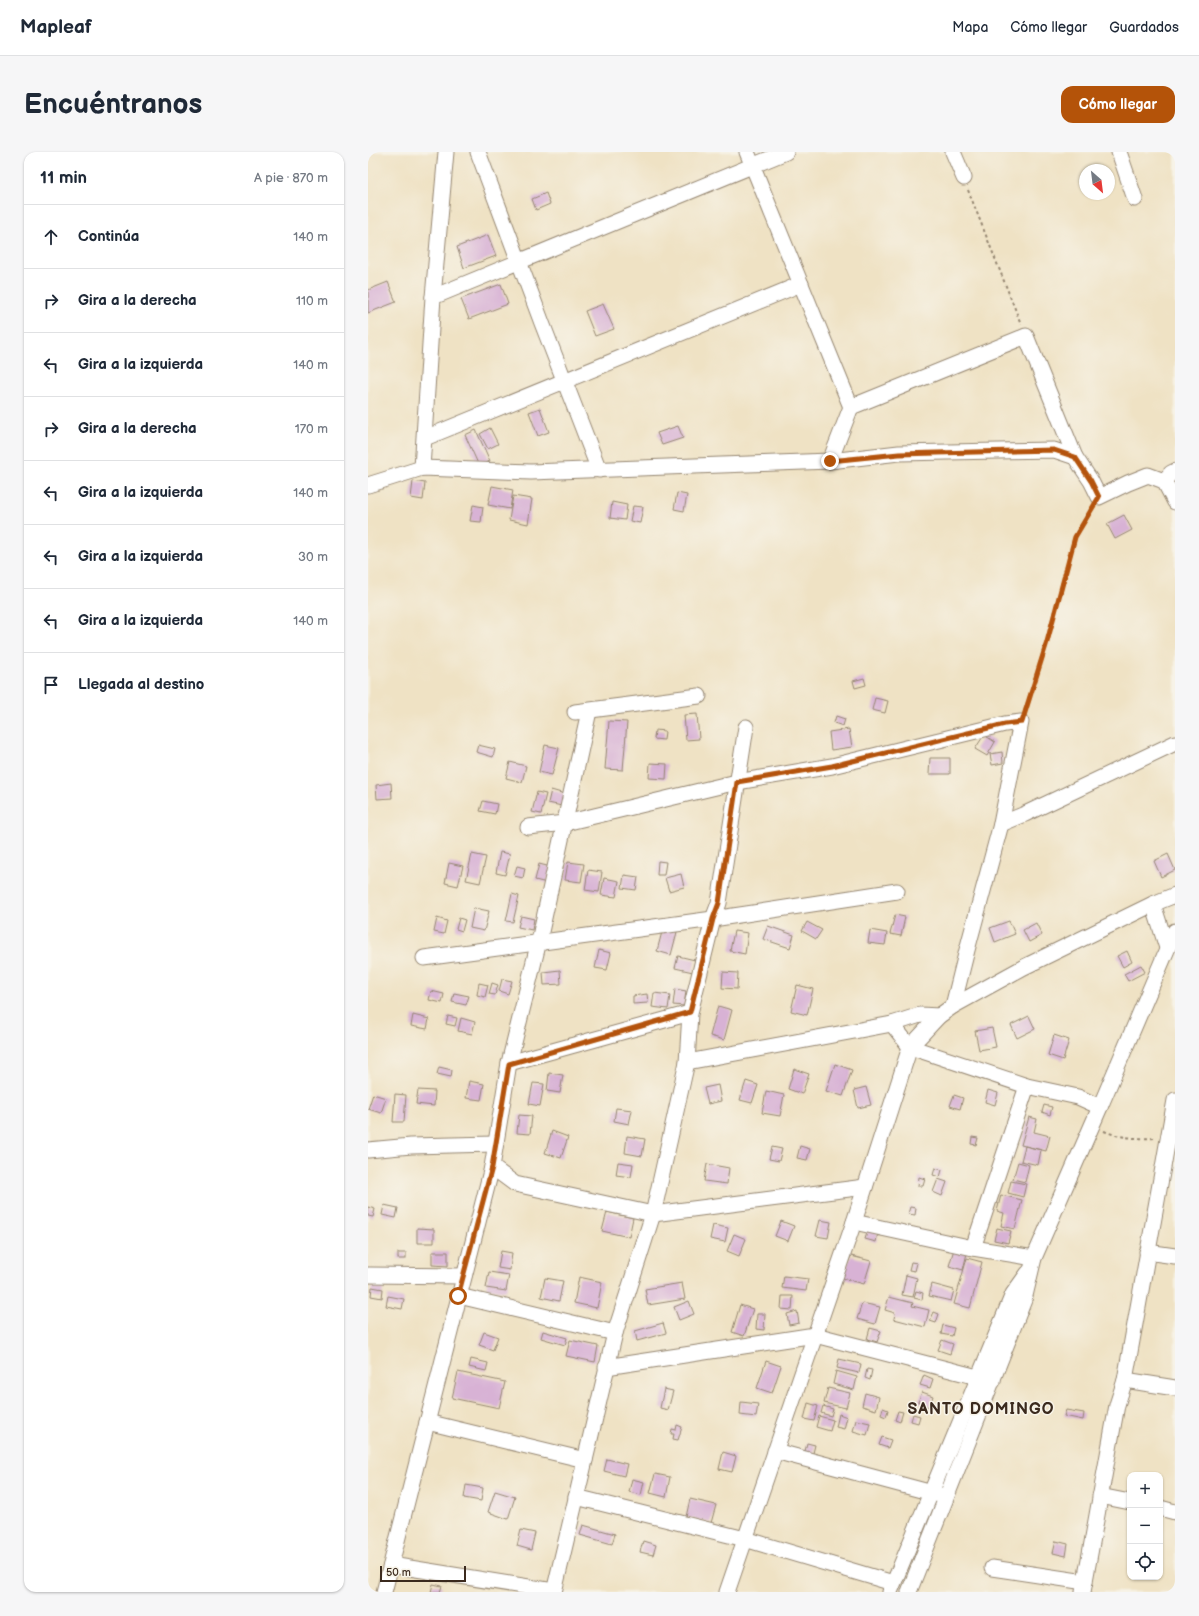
<!DOCTYPE html>
<html lang="es">
<meta charset="utf-8">
<style>
:root{--surface:#fff;--page:#f6f6f7;--text:#1f2937;--muted:#747a83;--line:#e0e1e3;--accent:#b45309}
body{margin:0;font-family:"Balsamiq Sans",sans-serif;background:var(--page);color:var(--text)}
.controls{position:absolute;right:12px;bottom:12px;display:grid;overflow:hidden;border-radius:8px;box-shadow:0 1px 3px #0004}
.controls button{width:36px;height:36px;display:grid;place-items:center;padding:0;border:0;border-bottom:1px solid var(--line);background:var(--surface);color:var(--text);font:20px sans-serif}
.compass{position:absolute;left:711px;top:12px;width:36px;height:36px;border-radius:50%;background:var(--surface);box-shadow:0 1px 3px #0004;rotate:152deg}
.scale{position:absolute;left:12px;bottom:10px;width:86px;box-sizing:border-box;padding-left:4px;border:2px solid #3b2a1e;border-top:0;font-size:11px;line-height:14px;white-space:nowrap;color:#3b2a1e;-webkit-text-stroke:3px #f7f3e8;paint-order:stroke}
.stop{position:absolute;width:12px;height:12px;margin:-9px;border:3px solid #b45309;border-radius:50%;background:#fff}
.stop.end{background:#b45309;border-color:#fff;box-shadow:0 1px 4px #0008}
.list{margin:0;padding:0;list-style:none}
h2{display:flex;justify-content:space-between;align-items:center;height:52px;margin:0;padding:0 16px;font-size:17px}
h2 small{font-size:13px;font-weight:400;color:var(--muted)}
.list li{display:grid;grid-template-columns:26px 1fr auto;gap:12px;align-items:center;box-sizing:border-box;height:64px;padding:0 16px;border-top:1px solid var(--line)}
.list b{display:block;font-size:15px;white-space:nowrap}
.list em{font-size:13px;font-style:normal;color:var(--muted)}
.icon{flex:none;width:22px;height:22px;fill:none;stroke:currentColor;stroke-width:2;stroke-linecap:round;stroke-linejoin:round}
.map{position:relative;flex:none;width:807px;height:1440px;overflow:hidden;border-radius:12px}
header{display:flex;align-items:center;gap:24px;box-sizing:border-box;height:56px;padding:0 20px;background:var(--surface);border-bottom:1px solid var(--line)}
header strong{font-size:19px}
nav{display:flex;gap:22px;margin-inline-start:auto;font-size:14px}
.intro{display:flex;align-items:center;justify-content:space-between;box-sizing:border-box;height:96px;padding:0 24px}
h1{margin:0;font-size:28px}
.button{padding:10px 18px;border-radius:12px;background:var(--accent);color:#fff;font-size:14px;font-weight:700}
main{display:flex;gap:24px;padding:0 24px}
aside{flex:1;background:var(--surface);border-radius:12px;box-shadow:0 1px 3px #0004}
.map>svg:first-child{display:block}
</style>
<header>
<strong>Mapleaf</strong>
<nav><a>Mapa</a><a>Cómo llegar</a><a>Guardados</a></nav>
</header>
<div class="intro"><h1>Encuéntranos</h1><a class="button">Cómo llegar</a></div>
<main>
<aside>
<h2>11 min<small>A pie · 870 m</small></h2>
<ul class="list">
<li><svg class="icon" aria-label="ahead" viewBox="0 0 24 24"><path d="M12 20V5M6 11l6-6 6 6"/></svg><div><b>Continúa</b></div><em>140 m</em></li>
<li><svg class="icon" aria-label="right" viewBox="0 0 24 24"><path d="M7 20v-9h11M14 6l5 5-5 5"/></svg><div><b>Gira a la derecha</b></div><em>110 m</em></li>
<li><svg class="icon" aria-label="left" viewBox="0 0 24 24"><path d="M17 20v-9H6M10 6l-5 5 5 5"/></svg><div><b>Gira a la izquierda</b></div><em>140 m</em></li>
<li><svg class="icon" aria-label="right" viewBox="0 0 24 24"><path d="M7 20v-9h11M14 6l5 5-5 5"/></svg><div><b>Gira a la derecha</b></div><em>170 m</em></li>
<li><svg class="icon" aria-label="left" viewBox="0 0 24 24"><path d="M17 20v-9H6M10 6l-5 5 5 5"/></svg><div><b>Gira a la izquierda</b></div><em>140 m</em></li>
<li><svg class="icon" aria-label="left" viewBox="0 0 24 24"><path d="M17 20v-9H6M10 6l-5 5 5 5"/></svg><div><b>Gira a la izquierda</b></div><em>30 m</em></li>
<li><svg class="icon" aria-label="left" viewBox="0 0 24 24"><path d="M17 20v-9H6M10 6l-5 5 5 5"/></svg><div><b>Gira a la izquierda</b></div><em>140 m</em></li>
<li><svg class="icon" aria-label="arrive" viewBox="0 0 24 24"><path d="M6 21V4h12l-3 4 3 4H6"/></svg><div><b>Llegada al destino</b></div></li>
</ul>
</aside>
<div class="map">
<svg width="807" height="1440" viewBox="0 0 807 1440">
<rect width="100%" height="100%" fill="#f7f3e8"/>
<filter id="ink" filterUnits="userSpaceOnUse"><feTurbulence type="fractalNoise" baseFrequency=".025" numOctaves="2"/><feDisplacementMap in="SourceGraphic" scale="8" xChannelSelector="R" yChannelSelector="G"/><feConvolveMatrix kernelMatrix="1 2 1 2 8 2 1 2 1" color-interpolation-filters="sRGB"/></filter>
<filter id="wash" filterUnits="userSpaceOnUse"><feTurbulence type="fractalNoise" baseFrequency=".012" numOctaves="4" result="noise"/><feDisplacementMap in="SourceGraphic" scale="16" xChannelSelector="R" yChannelSelector="G"/><feGaussianBlur stdDeviation="0.9" result="paint"/><feColorMatrix in="noise" values="0 0 0 0 0 0 0 0 0 0 0 0 0 0 0 0 0 1.4 0 .05"/><feComposite in="paint" operator="in"/></filter>
<g filter="url(#wash)">
<rect width="100%" height="100%" fill="#efe2c4"/>
<g id="blocks">
<g fill="#d8b2d5">
<path d="M178,41L182,52L168,58L164,47Z"/>
<path d="M120,83L128,104L96,116L89,95Z"/>
<path d="M20,130L28,150L0,161V138Z"/>
<path d="M133,132L140,152L101,167L93,147Z"/>
<path d="M235,152L246,177L227,184L217,159Z"/>
<path d="M172,256L181,280L170,284L161,260Z"/>
<path d="M310,274L315,286L294,293L289,281Z"/>
<path d="M122,276L130,292L120,297L112,282Z"/>
<path d="M108,278L122,309L111,314L97,283Z"/>
<path d="M45,329L57,331L55,348L43,346Z"/>
<path d="M124,334L145,338L142,357L120,353Z"/>
<path d="M309,341L319,343L316,359L306,357Z"/>
<path d="M145,344L164,347L160,372L141,368Z"/>
<path d="M244,350L259,353L257,368L242,366Z"/>
<path d="M105,353L115,355L113,370L102,369Z"/>
<path d="M265,354L275,355L272,371L262,369Z"/>
<path d="M756,363L764,378L747,387L739,372Z"/>
<path d="M496,526L498,533L487,536L485,529Z"/>
<path d="M507,546L520,549L517,561L504,558Z"/>
<path d="M329,562L331,587L318,588L316,563Z"/>
<path d="M468,564L477,567L475,574L466,571Z"/>
<path d="M241,569L259,570L255,618L237,617Z"/>
<path d="M481,577L484,595L463,598L461,580Z"/>
<path d="M287,578L297,579L296,588L286,587Z"/>
<path d="M616,583L627,590L619,604L607,597Z"/>
<path d="M110,593L127,597L125,605L108,600Z"/>
<path d="M177,593L191,596L184,623L171,620Z"/>
<path d="M634,600L635,611L624,613L622,602Z"/>
<path d="M562,606H582V622H561Z"/>
<path d="M142,610L158,614L154,630L138,626Z"/>
<path d="M282,611L299,612L298,627L281,626Z"/>
<path d="M23,631L24,646L9,647L8,633Z"/>
<path d="M183,638L197,642L194,654L180,651Z"/>
<path d="M169,640L178,642L173,662L164,660Z"/>
<path d="M115,649L129,652L127,662L112,659Z"/>
<path d="M132,700L142,702L137,723L128,721Z"/>
<path d="M104,702L118,705L112,731L98,728Z"/>
<path d="M800,702L807,718L793,725L786,709Z"/>
<path d="M290,709L298,710L296,723H289Z"/>
<path d="M200,710L216,712L213,730L197,728Z"/>
<path d="M81,711L95,714L90,734L77,731Z"/>
<path d="M171,712L183,715L179,731L167,728Z"/>
<path d="M149,714L157,716L155,726L146,724Z"/>
<path d="M220,718L234,720L231,740L217,738Z"/>
<path d="M313,722L316,735L301,739L297,726Z"/>
<path d="M256,723L270,725L268,738L254,736Z"/>
<path d="M236,726L251,729L248,745L233,743Z"/>
<path d="M144,742L151,744L145,770L138,769Z"/>
<path d="M106,756L121,759L116,779L102,776Z"/>
<path d="M527,763L537,765L533,784L522,782Z"/>
<path d="M153,764L166,767L164,778L150,775Z"/>
<path d="M69,766L79,769L76,782L66,780Z"/>
<path d="M91,766L97,768L94,779L88,777Z"/>
<path d="M641,769L647,782L627,790L622,776Z"/>
<path d="M439,770L454,778L448,787L434,779Z"/>
<path d="M668,771L674,783L661,790L655,778Z"/>
<path d="M400,774L426,783L422,796L395,787Z"/>
<path d="M295,776L309,780L303,803L289,799Z"/>
<path d="M502,778L519,781L517,793L500,791Z"/>
<path d="M366,779L380,781L377,802L362,799Z"/>
<path d="M231,798L243,801L239,818L227,816Z"/>
<path d="M759,799L764,810L755,815L749,804Z"/>
<path d="M310,804L327,808L325,820L307,816Z"/>
<path d="M773,813L777,820L760,829L756,822Z"/>
<path d="M192,818L193,832L176,833L175,820Z"/>
<path d="M355,820L370,821L369,837L354,836Z"/>
<path d="M134,827L144,829L140,842L131,839Z"/>
<path d="M111,831L120,833L117,845L109,843Z"/>
<path d="M124,831L130,833L127,843L121,842Z"/>
<path d="M429,833L445,837L439,863L423,859Z"/>
<path d="M307,837L318,839L316,854L305,853Z"/>
<path d="M63,839L76,842L74,851L61,848Z"/>
<path d="M86,841L101,844L98,853L84,850Z"/>
<path d="M286,841L302,843L300,857L284,855Z"/>
<path d="M279,842L280,851L265,852V844Z"/>
<path d="M350,854L364,858L356,888L342,884Z"/>
<path d="M45,863L61,867L59,877L43,874Z"/>
<path d="M80,864L89,866L87,874L78,872Z"/>
<path d="M661,864L667,877L649,886L643,873Z"/>
<path d="M93,866L107,870L104,882L90,879Z"/>
<path d="M624,876L628,895L611,898L607,879Z"/>
<path d="M686,883L701,888L695,908L680,903Z"/>
<path d="M467,912L484,918L475,944L458,939Z"/>
<path d="M71,915L84,918L83,925L69,922Z"/>
<path d="M426,917L441,922L434,942L420,937Z"/>
<path d="M181,921L195,923L192,941L179,939Z"/>
<path d="M101,929L116,932L113,948L98,946Z"/>
<path d="M378,929L390,933L384,951L372,948Z"/>
<path d="M165,931L176,932L172,954L161,952Z"/>
<path d="M350,933L353,949L340,952L336,936Z"/>
<path d="M498,935L503,953L490,956L486,938Z"/>
<path d="M50,938L67,939L66,954L48,952Z"/>
<path d="M620,938L630,941L627,953L617,950Z"/>
<path d="M398,939L416,943L412,964L394,961Z"/>
<path d="M5,942L18,946L13,961L0,957Z"/>
<path d="M27,942L38,943L36,970H25Z"/>
<path d="M586,943L595,946L592,957L582,954Z"/>
<path d="M676,953L684,955L682,963L674,960Z"/>
<path d="M248,956L264,958L261,972L246,969Z"/>
<path d="M151,963L164,964L162,982L149,981Z"/>
<path d="M661,965L669,967L666,980L682,984L678,999L653,993Z"/>
<path d="M184,979L200,985L193,1006L177,1001Z"/>
<path d="M259,984L277,987L274,1004L257,1001Z"/>
<path d="M604,985L610,986L608,993L603,992Z"/>
<path d="M432,994L442,997L439,1008L429,1006Z"/>
<path d="M657,994L673,998L670,1013L653,1009Z"/>
<path d="M404,995L414,997L411,1009L401,1007Z"/>
<path d="M250,1010L265,1012L263,1025L248,1023Z"/>
<path d="M650,1010L661,1013L657,1030L645,1027Z"/>
<path d="M339,1012L361,1016L359,1032L336,1029Z"/>
<path d="M567,1016L574,1018L572,1025L565,1023Z"/>
<path d="M551,1025L557,1027L555,1034H550Z"/>
<path d="M570,1027L579,1030L574,1044L565,1040Z"/>
<path d="M643,1029L658,1032L655,1045L640,1041Z"/>
<path d="M633,1043L654,1048L647,1077L633,1074L636,1061L629,1059Z"/>
<path d="M16,1053L30,1056L28,1066L14,1063Z"/>
<path d="M0,1055L7,1057L5,1065L0,1064Z"/>
<path d="M542,1055L548,1056L547,1063L540,1062Z"/>
<path d="M239,1060L265,1066L261,1085L234,1079Z"/>
<path d="M452,1068L463,1070L460,1086L448,1084Z"/>
<path d="M413,1069L426,1074L420,1089L407,1084Z"/>
<path d="M345,1073L360,1076L357,1090L342,1087Z"/>
<path d="M49,1076L66,1077V1091H49Z"/>
<path d="M629,1076L643,1079L640,1091L626,1088Z"/>
<path d="M500,1078L510,1081L508,1090L497,1087Z"/>
<path d="M366,1082L378,1087L371,1104L359,1099Z"/>
<path d="M586,1097L599,1101L595,1118L581,1114Z"/>
<path d="M133,1099L144,1101L142,1118L130,1116Z"/>
<path d="M64,1100H80V1114L64,1113Z"/>
<rect x="30" y="1101" width="8" height="6"/>
<path d="M483,1104L503,1109L496,1132L474,1126Z"/>
<path d="M599,1106L614,1110L602,1156L586,1152Z"/>
<path d="M543,1110L549,1111L547,1119L541,1118Z"/>
<path d="M121,1120L141,1123L138,1139L118,1136Z"/>
<path d="M538,1123L549,1126L545,1145L534,1143Z"/>
<path d="M416,1124L440,1127L438,1139L414,1136Z"/>
<path d="M211,1125L234,1130L229,1156L206,1151Z"/>
<path d="M177,1126L195,1129L191,1149L173,1145Z"/>
<path d="M314,1131L317,1147L280,1153L277,1137Z"/>
<path d="M564,1132L586,1138L583,1149L561,1144Z"/>
<path d="M4,1135L15,1137L14,1146L3,1144Z"/>
<path d="M548,1139L555,1141L554,1148L546,1146Z"/>
<path d="M20,1144L36,1147L34,1157L18,1154Z"/>
<path d="M414,1144H425L424,1158L413,1157Z"/>
<path d="M521,1145L545,1151L544,1154L561,1158L557,1175L526,1167L527,1161L517,1158Z"/>
<path d="M321,1149L326,1162L311,1168L306,1155Z"/>
<path d="M494,1151L512,1155L507,1172L489,1167Z"/>
<path d="M372,1153L385,1157L376,1184L364,1180Z"/>
<path d="M429,1159L431,1171L421,1173L419,1162Z"/>
<path d="M566,1160L571,1162L568,1171L562,1169Z"/>
<path d="M389,1162H397L396,1178L388,1177Z"/>
<path d="M295,1171L298,1181L269,1189L267,1179Z"/>
<path d="M575,1173L586,1176L584,1184L573,1182Z"/>
<path d="M502,1176L513,1179L509,1190L499,1187Z"/>
<path d="M175,1179L199,1186L197,1193L173,1186Z"/>
<path d="M116,1180L130,1185L125,1198L111,1193Z"/>
<path d="M202,1188L230,1194L227,1210L198,1204Z"/>
<path d="M574,1188L585,1192L582,1202L570,1198Z"/>
<path d="M103,1207L120,1211L118,1219L101,1215Z"/>
<path d="M471,1207L493,1212L491,1221L469,1216Z"/>
<path d="M398,1209L413,1214L404,1241L389,1236Z"/>
<path d="M499,1217L504,1218L502,1228L497,1226Z"/>
<path d="M468,1219L489,1225L486,1238L465,1232Z"/>
<path d="M90,1220L137,1230L131,1256L84,1246Z"/>
<path d="M556,1223L565,1227L562,1236L552,1233Z"/>
<path d="M460,1236L482,1241L478,1256L456,1251Z"/>
<path d="M296,1237L305,1239L300,1258L292,1256Z"/>
<path d="M554,1240L565,1244L561,1255L550,1250Z"/>
<path d="M497,1241L511,1245L508,1258L494,1254Z"/>
<path d="M373,1250L390,1252L388,1265L372,1263Z"/>
<path d="M440,1251L450,1254L446,1269L436,1267Z"/>
<path d="M455,1254L465,1257L463,1264L453,1261Z"/>
<path d="M515,1256L520,1258L518,1265L513,1263Z"/>
<path d="M698,1258L716,1261L715,1268L696,1264Z"/>
<path d="M530,1259L535,1260L532,1270L527,1268Z"/>
<path d="M471,1262L479,1265L476,1277L468,1275Z"/>
<path d="M545,1262L552,1264L550,1271L543,1269Z"/>
<path d="M451,1264L465,1268L462,1279L448,1275Z"/>
<path d="M488,1268L502,1271L499,1283L485,1279Z"/>
<path d="M309,1273L314,1275L310,1288L305,1287L306,1282H303L304,1277L308,1278Z"/>
<path d="M514,1285L523,1288L520,1296L511,1293Z"/>
<path d="M439,1291L447,1293L444,1305L436,1303Z"/>
<path d="M355,1300L368,1304L364,1320L351,1317Z"/>
<path d="M239,1307L259,1312L256,1324L236,1319Z"/>
<path d="M287,1322L302,1325L298,1345L282,1341Z"/>
<path d="M264,1327L276,1330L273,1343L261,1340Z"/>
<path d="M98,1333L115,1336L113,1349L96,1346Z"/>
<path d="M127,1339L147,1345L140,1367L120,1360Z"/>
<path d="M322,1347L348,1353L343,1371L318,1365Z"/>
<path d="M215,1373L247,1382L244,1392L212,1383Z"/>
<path d="M153,1378L167,1381L163,1398L149,1394Z"/>
<path d="M275,1389L288,1393L285,1403L272,1400Z"/>
<path d="M688,1389L700,1392L698,1404L685,1401Z"/>
<path d="M65,1432L74,1434L72,1440H63Z"/>
</g>
</g>
</g>
<g filter="url(#ink)">
<use href="#blocks" fill-opacity="0" stroke="#958671" stroke-width="1"/>
<g fill="none" stroke-linecap="round" stroke-linejoin="round">
<g stroke="#958671" stroke-width="17">
<g id="minor">
<path d="M110,0L174,171L231,318"/>
<path d="M379,0L483,255L462,309"/>
<path d="M585,0L596,26"/>
<path d="M751,0L767,47"/>
<path d="M65,145L418,0"/>
<path d="M483,255L658,184L707,305"/>
<path d="M57,286L433,132"/>
<path d="M54,316L65,145L78,0"/>
<path d="M796,329L803,321L807,319"/>
<path d="M0,333L54,316L163,320L462,309L531,301L686,298L707,305L723,329L731,345L760,331L780,323L796,329L807,350"/>
<path d="M207,560L331,544"/>
<path d="M633,672L657,662L807,591"/>
<path d="M160,675L197,671L369,630L464,614L637,572L653,570L633,672L599,798L585,854L571,864L542,895L486,1070L359,1440"/>
<path d="M785,752L799,796"/>
<path d="M56,806L345,767L529,739"/>
<path d="M585,854L656,815L785,752L807,743"/>
<path d="M524,872L542,895L659,934L710,945L732,955L666,1106L656,1148L541,1440"/>
<path d="M319,910L524,872L552,863L571,864"/>
<path d="M141,911L322,861"/>
<path d="M732,955L807,779"/>
<path d="M0,998L43,994L126,992"/>
<path d="M124,1015L147,1032L285,1062L497,1035"/>
<path d="M486,1070L605,1096L666,1106"/>
<path d="M605,1096L659,934"/>
<path d="M779,1100L807,1104"/>
<path d="M0,1123L96,1124"/>
<path d="M91,1144L247,1181"/>
<path d="M238,1215L447,1183L625,1229"/>
<path d="M757,1228L807,1236"/>
<path d="M59,1270L217,1308"/>
<path d="M407,1299L572,1343"/>
<path d="M732,1344L762,1350"/>
<path d="M208,1345L377,1387L525,1431"/>
<path d="M792,1356L807,1360"/>
<path d="M23,1413L186,1439"/>
<path d="M624,1416L717,1430"/>
<path d="M16,1440L124,1015L141,911L171,789L221,559"/>
<path d="M186,1440L247,1181L285,1062L319,910L322,861L345,767L351,751L378,575"/>
<path d="M522,1440L645,1142L660,1121"/>
<path d="M715,1440L749,1253L757,1228L807,948"/>
</g>
</g>
<g stroke="#958671" stroke-width="2" stroke-dasharray="3 3" stroke-linecap="butt">
<path d="M600,38L653,172"/>
<path d="M657,559L679,490L707,385L724,356"/>
<path d="M736,979C753,986 769,987 788,986"/>
</g>
<use href="#minor" stroke="#fff" stroke-width="15"/>
</g>
</g>
<g fill="none" stroke-linecap="round" stroke-linejoin="round" filter="url(#ink)">
<path stroke="#b45309" stroke-width="5" d="M90,1144L124,1015L141,912L322,860L345,767L351,751L369,630L464,614L637,572L654,570L679,490L707,385L731,345L723,329L707,305L686,298L531,302L462,309"/>
</g>
<g text-anchor="middle" dominant-baseline="central" stroke-width="3" stroke-linejoin="round" paint-order="stroke">
<g font-size="16" font-weight="bold" letter-spacing="1" fill="#3b2a1e" stroke="#f7f3e8">
<text x="613" y="1257">SANTO DOMINGO</text>
</g>
</g>
</svg>
<div class="controls">
<button>+</button>
<button>−</button>
<button><svg class="icon" aria-label="locate" viewBox="0 0 24 24"><circle cx="12" cy="12" r="6"/><path d="M12 2v4M12 18v4M2 12h4M18 12h4"/></svg></button>
</div>
<svg class="compass" viewBox="-18 -18 36 36"><path d="M0-13l5 13h-10z" fill="#e53935"/><path d="M0 13l5-13h-10z" fill="#747a83"/></svg>
<div class="scale">50 m</div>
<div class="stop" style="left:90px;top:1144px"></div>
<div class="stop end" style="left:462px;top:309px"></div>
</div>
</main>
